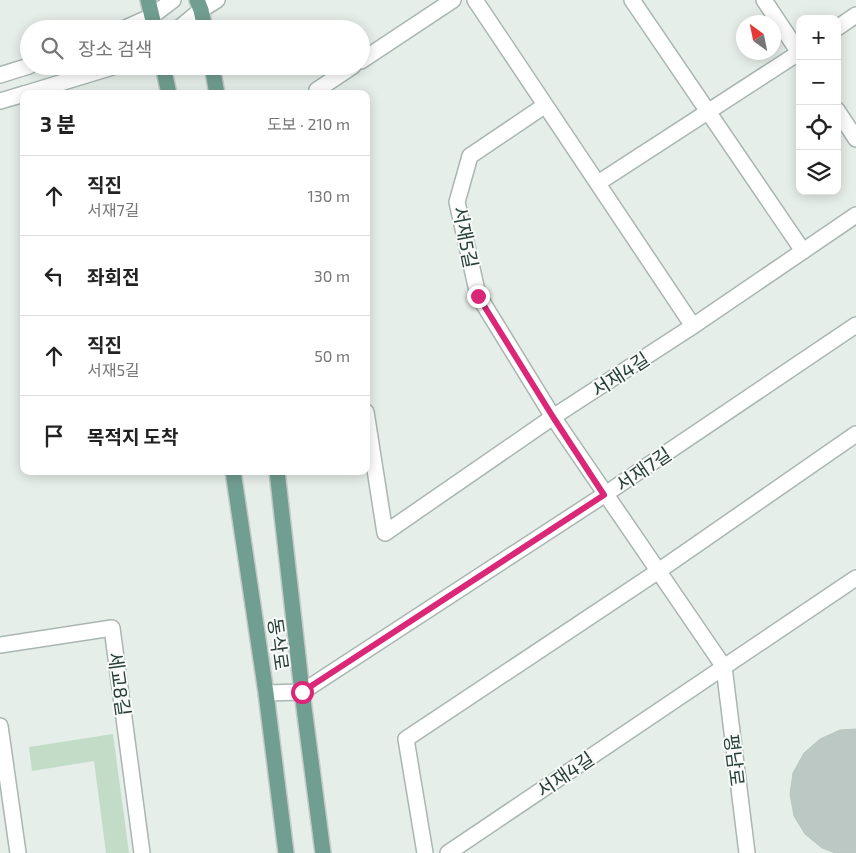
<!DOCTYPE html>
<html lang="ko">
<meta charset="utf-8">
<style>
:root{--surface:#fff;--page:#f2f2f2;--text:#222;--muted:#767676;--line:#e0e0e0}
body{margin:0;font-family:"Exo 2","Noto Sans KR",sans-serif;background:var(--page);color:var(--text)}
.controls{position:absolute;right:15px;top:15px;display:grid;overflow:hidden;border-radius:10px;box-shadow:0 2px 12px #0003}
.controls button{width:45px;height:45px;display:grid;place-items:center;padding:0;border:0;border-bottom:1px solid var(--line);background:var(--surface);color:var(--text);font:25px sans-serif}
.compass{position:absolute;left:736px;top:15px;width:45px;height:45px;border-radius:50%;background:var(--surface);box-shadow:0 2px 12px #0003;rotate:327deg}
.stop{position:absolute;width:15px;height:15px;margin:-11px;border:4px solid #db2777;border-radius:50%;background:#fff}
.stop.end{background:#db2777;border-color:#fff;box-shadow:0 1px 5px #0008}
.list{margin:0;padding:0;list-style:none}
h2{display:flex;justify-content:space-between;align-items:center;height:65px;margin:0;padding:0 20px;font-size:21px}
h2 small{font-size:16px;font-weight:400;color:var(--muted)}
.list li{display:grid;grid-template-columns:32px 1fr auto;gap:15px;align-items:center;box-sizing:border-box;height:80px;padding:0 20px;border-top:1px solid var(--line)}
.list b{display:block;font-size:19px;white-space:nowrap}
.list p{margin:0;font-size:16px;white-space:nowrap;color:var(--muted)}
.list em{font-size:16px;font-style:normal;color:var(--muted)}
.icon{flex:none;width:28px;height:28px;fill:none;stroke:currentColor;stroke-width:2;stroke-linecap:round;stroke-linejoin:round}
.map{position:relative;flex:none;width:856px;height:853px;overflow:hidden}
.search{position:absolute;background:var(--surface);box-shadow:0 2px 12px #0003;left:20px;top:20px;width:350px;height:55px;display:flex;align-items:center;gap:12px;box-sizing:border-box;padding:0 18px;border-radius:28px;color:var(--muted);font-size:19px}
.panel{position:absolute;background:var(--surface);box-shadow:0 2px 12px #0003;left:20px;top:90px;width:350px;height:385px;border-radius:10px}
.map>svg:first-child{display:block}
</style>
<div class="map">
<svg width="856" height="853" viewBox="0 0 856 853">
<rect width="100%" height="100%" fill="#e6eeea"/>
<path fill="#c2dcc8" d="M113,734L129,853H106L94,761L32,771L29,747Z"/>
<path fill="#bcc8c3" stroke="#b9c7c0" d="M856,729V853H835L822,848L805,834L794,816L790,794L793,773L804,753L820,739L840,730Z"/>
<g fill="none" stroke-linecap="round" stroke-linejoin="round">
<g stroke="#a9b6b1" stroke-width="18">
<g id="minor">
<path d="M475,0L693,326"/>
<path d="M632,0L803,251"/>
<path d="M764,0L800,54"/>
<path d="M837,28L856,15"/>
<path d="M123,29L152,16L173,0"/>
<path d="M178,29L201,10L217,0"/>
<path d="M361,61L453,0"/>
<path d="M0,75L29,66"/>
<path d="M24,94L116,66"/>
<path d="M317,94V90L353,66"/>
<path d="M0,101L24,94"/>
<path d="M544,106L470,156L457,202L478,295L553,417L724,667L747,853"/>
<path d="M837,110L856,139"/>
<path d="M598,183L800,52"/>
<path d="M366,412L385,533L553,417L693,326L856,215"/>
<path d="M0,645L112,628L142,853"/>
<path d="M266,693L302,692L604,495L856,325"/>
<path d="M0,726L18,853"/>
<path d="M425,853L406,739L657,572L856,434"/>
<path d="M448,853L856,578"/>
</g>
</g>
<g stroke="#c3c9c7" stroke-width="18">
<g id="major">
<path d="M148,0L155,29"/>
<path d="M197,0L201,10L205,29"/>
<path d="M163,66L169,94"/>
<path d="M212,66L217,94"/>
<path d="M233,471L266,693L286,853"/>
<path d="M277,471L302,692L323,853"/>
</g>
</g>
<use href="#minor" stroke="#fff" stroke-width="15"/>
<use href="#major" stroke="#709e90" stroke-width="15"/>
</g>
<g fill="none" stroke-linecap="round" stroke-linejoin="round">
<path stroke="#db2777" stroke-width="6" d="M302,692L604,495L553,417L478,296"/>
</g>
<g text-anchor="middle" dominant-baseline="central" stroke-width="4" stroke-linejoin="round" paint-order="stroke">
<g font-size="19" fill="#273e37" stroke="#f7faf8">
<text transform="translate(466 237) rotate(79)">서재5길</text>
<text transform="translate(620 374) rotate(-33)">서재4길</text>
<text transform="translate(643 469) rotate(-34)">서재7길</text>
<text transform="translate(279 644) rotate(82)">동삭로</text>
<text transform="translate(120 684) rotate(82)">세교8길</text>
<text transform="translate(735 760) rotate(83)">평남로</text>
<text transform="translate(565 774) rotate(-34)">서재4길</text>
</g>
</g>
</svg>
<div class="controls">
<button>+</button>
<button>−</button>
<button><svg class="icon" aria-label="locate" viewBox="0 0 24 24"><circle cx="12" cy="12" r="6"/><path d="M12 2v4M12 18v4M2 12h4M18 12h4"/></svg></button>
<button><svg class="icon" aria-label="layers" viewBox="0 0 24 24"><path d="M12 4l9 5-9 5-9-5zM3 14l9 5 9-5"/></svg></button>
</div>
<svg class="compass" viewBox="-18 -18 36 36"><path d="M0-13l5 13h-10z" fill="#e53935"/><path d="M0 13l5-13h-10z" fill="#767676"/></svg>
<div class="stop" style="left:302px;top:692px"></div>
<div class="stop end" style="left:478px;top:296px"></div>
<div class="search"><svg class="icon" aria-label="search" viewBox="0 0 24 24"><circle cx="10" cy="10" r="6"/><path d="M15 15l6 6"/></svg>장소 검색</div>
<section class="panel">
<h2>3 분<small>도보 · 210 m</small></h2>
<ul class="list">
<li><svg class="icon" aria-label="ahead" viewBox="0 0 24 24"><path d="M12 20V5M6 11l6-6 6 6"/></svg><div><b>직진</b><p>서재7길</p></div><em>130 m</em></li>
<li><svg class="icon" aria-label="left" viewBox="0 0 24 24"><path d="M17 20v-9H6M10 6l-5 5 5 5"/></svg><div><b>좌회전</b></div><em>30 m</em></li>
<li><svg class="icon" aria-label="ahead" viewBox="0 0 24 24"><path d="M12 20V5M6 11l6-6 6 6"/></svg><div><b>직진</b><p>서재5길</p></div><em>50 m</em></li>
<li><svg class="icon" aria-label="arrive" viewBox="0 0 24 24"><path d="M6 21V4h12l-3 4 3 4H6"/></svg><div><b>목적지 도착</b></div></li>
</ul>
</section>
</div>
